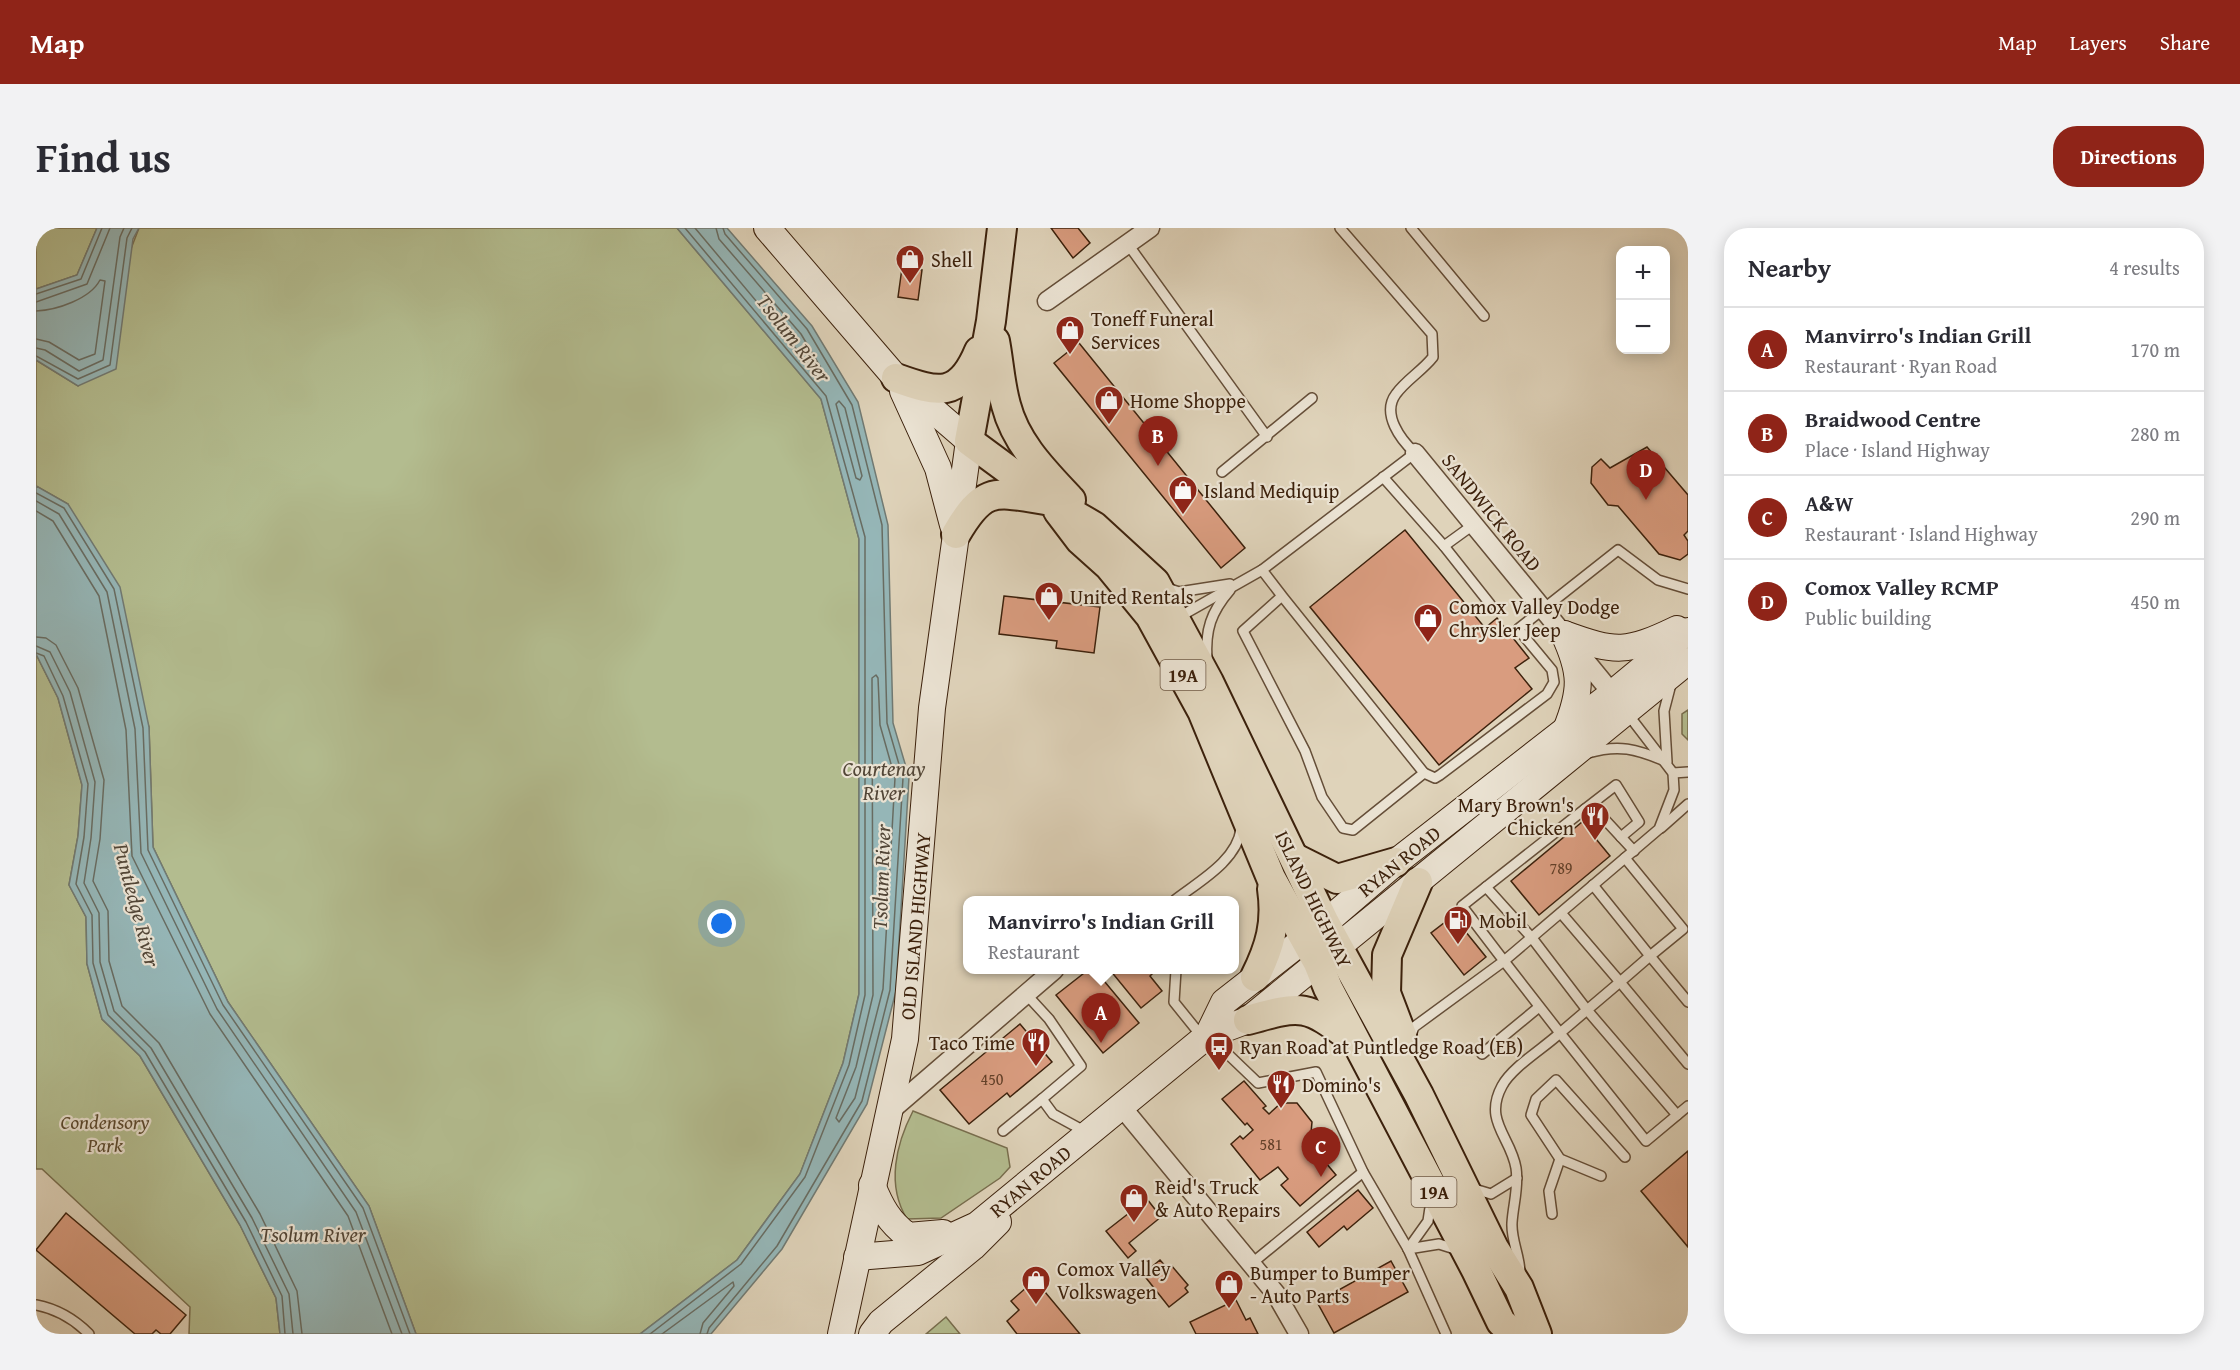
<!DOCTYPE html>
<meta charset="utf-8">
<style>
:root{--surface:#fff;--page:#f2f2f3;--text:#2b2b33;--muted:#7c7c81;--line:#e1e1e2;--accent:#8f2418}
body{margin:0;font-family:"Gentium Book Plus",serif;background:var(--page);color:var(--text)}
.controls{position:absolute;right:18px;top:18px;display:grid;overflow:hidden;border-radius:12px;box-shadow:0 3px 15px #0003}
.controls button{width:54px;height:54px;display:grid;place-items:center;padding:0;border:0;border-bottom:2px solid var(--line);background:var(--surface);color:var(--text);font:30px sans-serif}
.you{position:absolute;left:686px;top:696px;width:21px;height:21px;margin:-15px;border:4px solid #fff;border-radius:50%;background:#1a73e8;box-shadow:0 0 0 9px #1a73e833}
.badge{display:grid;place-items:center;width:39px;height:39px;border-radius:50%;background:var(--accent);color:#fff;font-size:20px;font-weight:700}
.pin{position:absolute;translate:-50% -50px;filter:drop-shadow(0 2px 3px #0008)}
.pin::after{content:'';position:absolute;top:32px;width:21px;height:18px;background:inherit;clip-path:polygon(0 0,100% 0,50% 100%)}
.popup{position:absolute;left:927px;top:668px;width:276px;height:78px;box-sizing:border-box;display:grid;place-content:center;border-radius:12px;background:var(--surface);filter:drop-shadow(0 2px 4px #0005);font-size:20px;white-space:nowrap;color:var(--muted)}
.popup b{font-size:22px;color:var(--text)}
.popup::after{content:'';position:absolute;left:50%;top:100%;margin-left:-12px;border:12px solid transparent;border-top-color:var(--surface)}
.list{margin:0;padding:0;list-style:none}
h2{display:flex;justify-content:space-between;align-items:center;height:78px;margin:0;padding:0 24px;font-size:26px}
h2 small{font-size:20px;font-weight:400;color:var(--muted)}
.list li{display:grid;grid-template-columns:39px 1fr auto;gap:18px;align-items:center;box-sizing:border-box;height:84px;padding:0 24px;border-top:2px solid var(--line)}
.list b{display:block;font-size:22px;white-space:nowrap}
.list p{margin:0;font-size:20px;white-space:nowrap;color:var(--muted)}
.list em{font-size:20px;font-style:normal;color:var(--muted)}
.map{position:relative;flex:none;width:1652px;height:1106px;overflow:hidden;border-radius:24px}
header{display:flex;align-items:center;gap:36px;box-sizing:border-box;height:84px;padding:0 30px;background:var(--accent);color:#fff}
header strong{font-size:28px}
nav{display:flex;gap:33px;margin-inline-start:auto;font-size:21px}
.intro{display:flex;align-items:center;justify-content:space-between;box-sizing:border-box;height:144px;padding:0 36px}
h1{margin:0;font-size:42px}
.button{padding:15px 27px;border-radius:24px;background:var(--accent);color:#fff;font-size:21px;font-weight:700}
main{display:flex;gap:36px;padding:0 36px}
aside{flex:1;background:var(--surface);border-radius:24px;box-shadow:0 3px 15px #0003}
.map>svg:first-child{display:block}
</style>
<header>
<strong>Map</strong>
<nav><a>Map</a><a>Layers</a><a>Share</a></nav>
</header>
<div class="intro"><h1>Find us</h1><a class="button">Directions</a></div>
<main>
<div class="map">
<svg width="1652" height="1106" viewBox="0 0 1652 1106">
<rect width="100%" height="100%" fill="#dfd3ba"/>
<filter id="stains"><feTurbulence type="fractalNoise" baseFrequency=".00333" numOctaves="4"/><feColorMatrix values="0 0 0 0 .2 0 0 0 0 .09 0 0 0 0 .02 0 0 0 .5 -.17"/></filter>
<radialGradient id="worn" r=".72"><stop offset=".6" stop-color="#630" stop-opacity="0"/><stop offset="1" stop-color="#630" stop-opacity=".3"/></radialGradient>
<g fill="#b3bc8f" stroke="#786e4e" stroke-width="1.5">
<path d="M0,0H61L41,47L0,61Z"/>
<path d="M103,0H641L785,171L823,311V766L807,835L764,946L701,1032L604,1106H380L333,978L192,774L117,619L113,499L32,276L0,258V132L42,158Z"/>
<path d="M0,426L22,470L46,557L42,608L33,657L50,689L51,736L66,791L104,828L204,997L240,1070L244,1106H153L154,1079L6,941H0Z"/>
<path d="M1652,482V512L1646,506V486Z"/>
<path d="M877,883L971,920L974,939L964,950L905,990L871,991C850,957 860,916 877,883Z"/>
<path d="M910,1089L924,1106H890Z"/>
</g>
<g fill="#95b6b7" stroke="#717a73" stroke-width="1.5">
<path d="M61,0H103L97,11L80,141L42,158L0,132V61L41,47Z"/>
<path d="M641,0H691L776,98L822,174L852,297L857,495L873,549L860,763L831,876L746,1021L675,1106H604L701,1032L764,946L807,835L823,766V311L785,171Z"/>
<path d="M0,258L32,276L84,359L113,499L117,619L192,774L333,978L380,1106H244L240,1070L204,997L104,828L66,791L51,736L50,689L33,657L42,608L46,557L22,470L0,426Z"/>
</g>
<g fill="none" stroke-linecap="round" stroke-linejoin="round">
<g stroke="#686c62" stroke-width="1.5">
<path d="M659,0L783,148H787L788,145L765,106L683,11L680,0"/>
<path d="M0,66L45,51L66,0"/>
<path d="M0,74L51,56L74,0"/>
<path d="M0,83C21,82 54,71 64,52L69,53L59,126L43,132L13,114L0,111"/>
<path d="M0,120L9,122L43,143L67,132L84,9L88,0"/>
<path d="M0,128L42,151L74,137L91,10L96,0"/>
<path d="M803,173L809,180L826,248L824,252L820,250L800,176Z"/>
<path d="M0,265L28,280L78,361L107,500L112,622L187,777L327,980L374,1106"/>
<path d="M0,273L23,286L71,364L99,501L105,625L181,781L320,984L366,1106"/>
<path d="M0,283L17,293L63,368L90,502L96,628L174,786L312,988L356,1106"/>
<path d="M0,409L10,410L20,417L42,460L68,552L64,611L57,653L72,683L73,733L86,778L123,815L224,986L261,1063L266,1106"/>
<path d="M0,418L14,424L34,464L59,554L55,610L48,655L63,685L64,734L78,783L115,820L216,990L253,1066L257,1106"/>
<path d="M0,425L8,428L27,468L52,556L48,609L40,656L56,687L57,735L72,787L109,824L210,994L246,1068L249,1106"/>
<path d="M840,447L842,450L844,497L859,550L847,761L819,870L803,894L800,890L820,839L837,767L836,450Z"/>
<path d="M614,1106L705,1036L769,949L813,837L829,767V309L790,168L649,0"/>
<path d="M626,1106L697,1054L698,1058L667,1095L664,1106"/>
<path d="M671,1106L673,1100L741,1018L826,873L854,762L867,550L851,495L846,297L816,177L771,101L689,6L687,0"/>
</g>
</g>
<g fill="#d99c7f" stroke="#3c210c" stroke-width="1.5">
<path d="M1015,0H1042L1054,15L1037,30Z"/>
<path d="M866,40L886,42L882,72L862,69Z"/>
<path d="M1043,115L1209,320L1185,340L1018,135Z"/>
<path d="M1611,219L1652,267V303L1648,307L1652,313V326L1644,332L1623,326L1582,278L1572,277L1555,255L1556,239L1565,231L1574,240Z"/>
<path d="M1369,302L1449,400L1461,390L1493,430L1479,440L1496,461L1403,537L1274,379Z"/>
<path d="M968,368L1064,379L1058,425L1020,420L1021,413L963,406Z"/>
<path d="M1546,594L1574,628L1503,687L1475,653Z"/>
<path d="M1417,688L1450,729L1428,747L1395,705Z"/>
<path d="M1052,742H1059L1103,795L1067,825L1020,767Z"/>
<path d="M1074,742H1120L1114,748L1126,763L1105,780Z"/>
<path d="M984,796L1016,834L974,869L971,865L933,896L904,862Z"/>
<path d="M1208,853L1230,878L1227,880L1233,886L1245,875H1261L1276,894L1274,916L1300,947L1264,978L1245,957L1252,951L1242,939L1224,952L1195,916L1204,908L1207,911L1217,902L1211,895L1209,897L1186,871Z"/>
<path d="M1652,923V1019L1605,963Z"/>
<path d="M1322,962L1337,980L1311,1002L1308,998L1283,1019L1271,1004Z"/>
<path d="M1111,971L1125,989L1093,1015L1100,1023L1092,1030L1070,1003Z"/>
<path d="M30,985L150,1087L134,1106H125L120,1102L116,1106H99L0,1022Z"/>
<path d="M1124,1032L1131,1040L1135,1037L1152,1057L1149,1060L1152,1064L1133,1079L1107,1046Z"/>
<path d="M1355,1033L1372,1064L1298,1105L1281,1074Z"/>
<path d="M999,1052L1044,1106H981L971,1093L983,1082L975,1073Z"/>
<path d="M1200,1072L1210,1092L1214,1090L1222,1106H1160L1154,1094Z"/>
</g>
<g fill="none" stroke-linecap="round" stroke-linejoin="round">
<g stroke="#654e38" stroke-width="12">
<g id="lane">
<path d="M1375,0L1448,88"/>
<path d="M1091,15L1231,209"/>
<path d="M1186,244L1276,170"/>
<path d="M1347,249L1408,318L1454,376"/>
<path d="M1408,318L1437,297"/>
<path d="M1226,342L1246,368L1207,403L1269,523L1286,569L1307,600L1317,602L1388,545L1246,368"/>
<path d="M1131,360L1143,364L1194,356"/>
<path d="M1143,389L1226,342L1379,225C1365,212 1345,186 1360,166C1370,152 1386,143 1397,129L1396,106L1304,0"/>
<path d="M1171,431C1169,402 1175,384 1194,362"/>
<path d="M1552,525C1583,516 1600,521 1629,533"/>
<path d="M1631,534L1628,483L1635,456"/>
<path d="M1388,545L1399,550L1404,547L1511,466L1518,454L1516,442L1482,401L1582,322L1622,352L1652,361"/>
<path d="M1637,545L1652,544"/>
<path d="M1549,581L1580,557L1603,594L1585,609"/>
<path d="M1625,600L1652,576"/>
<path d="M1557,657L1614,728L1647,701L1589,630"/>
<path d="M1450,659L1549,581L1560,582L1598,623"/>
<path d="M1139,672C1162,654 1201,633 1205,601"/>
<path d="M1525,685L1584,754L1551,782L1641,887"/>
<path d="M1140,742L1138,774L1167,810"/>
<path d="M990,766L1013,791L1045,838L1006,871L1017,886L1050,904"/>
<path d="M1652,774L1614,728L1584,754L1652,836"/>
<path d="M1174,809L1222,855L1280,844L1327,944L1372,1021L1410,1106"/>
<path d="M1374,810L1378,799L1468,733L1426,678L1450,659L1496,710L1551,782L1524,805L1610,913L1652,878"/>
<path d="M1446,826L1503,779"/>
<path d="M967,903L1006,871"/>
<path d="M1565,948L1524,931L1495,887L1500,871L1520,852L1589,929"/>
<path d="M1435,960L1455,966L1481,950"/>
<path d="M1516,986L1513,963L1524,931"/>
<path d="M1372,1021L1392,993L1395,973"/>
<path d="M1372,1021L1403,1016L1422,1022"/>
<path d="M1215,1036L1327,944"/>
<path d="M1484,1045C1484,1028 1475,1012 1476,995C1477,977 1483,959 1480,940C1475,909 1447,893 1466,858C1476,839 1508,820 1524,805L1468,733L1623,601L1638,562L1637,545L1591,485"/>
<path d="M0,1077C21,1081 38,1091 53,1106"/>
</g>
</g>
<g stroke="#654e38" stroke-width="21">
<g id="street">
<path d="M1011,73L1114,0"/>
<path d="M1379,225L1584,475"/>
<path d="M1085,878L1240,1066L1263,1106"/>
<path d="M852,885L1018,742"/>
</g>
</g>
<g stroke="#3c210c" stroke-width="28">
<g id="secondary">
<path d="M731,0L860,150L933,213L896,480L869,811L805,1106"/>
<path d="M867,163L902,240L917,297"/>
<path d="M1528,406C1580,425 1591,425 1641,401"/>
<path d="M1528,406C1546,445 1546,462 1530,502"/>
<path d="M1172,807L1188,774L1289,695L1360,634L1577,465L1652,403"/>
<path d="M836,957C845,979 853,994 872,1008L907,1005"/>
<path d="M821,1029L882,1024L941,997L1172,807L1212,792L1652,433"/>
<path d="M836,1106L845,1094L937,1019L962,994"/>
</g>
</g>
<g stroke="#3c210c" stroke-width="32">
<g id="primary">
<path d="M966,0L955,93L933,213L1013,272L1058,298L1119,354L1173,454L1289,695L1383,867L1458,1020L1483,1060L1501,1106"/>
<path d="M959,113C963,134 964,156 970,177C980,216 1009,244 1035,272"/>
<path d="M860,150C902,165 923,171 943,123"/>
<path d="M1022,283L1044,312L1073,338L1114,388L1166,483L1235,650L1282,735L1292,760L1440,1042L1465,1094L1478,1106"/>
<path d="M920,306C948,258 959,264 1009,272"/>
<path d="M1259,630L1301,651L1360,634"/>
<path d="M1219,749C1234,719 1241,695 1236,661"/>
<path d="M1212,792C1267,776 1271,777 1316,811"/>
<path d="M1366,807L1350,765L1351,727L1382,654"/>
</g>
</g>
<use href="#lane" stroke="#eae2d2" stroke-width="9"/>
<use href="#street" stroke="#eae2d2" stroke-width="18"/>
<use href="#secondary" stroke="#eae2d2" stroke-width="26"/>
<use href="#primary" stroke="#dfd3ba" stroke-width="28"/>
</g>
<defs>
<g id="shop-pin" transform="scale(1.5)"><path d="M0 17L-7.5 6A9.5 9.5 0 1 1 7.5 6Z" fill="#8f2418" stroke="#eae2d2"/><path d="M-5-2.5h2.3a2.7 3.5 0 0 1 5.4 0H5L5.5 6h-11ZM-1.5-2.5h3a1.5 2.3 0 0 0-3 0Z" fill="#fff"/></g>
<g id="restaurant-pin" transform="scale(1.5)"><path d="M0 17L-7.5 6A9.5 9.5 0 1 1 7.5 6Z" fill="#8f2418" stroke="#eae2d2"/><path d="M-5-6h1v4h1v-4h1v4h1v-4h1v5L-1.5 .5V6h-2V.5L-5-1ZM5-6V6H3V1.5H1.5Q1.5-4 5-6Z" fill="#fff"/></g>
<g id="fuel-pin" transform="scale(1.5)"><path d="M0 17L-7.5 6A9.5 9.5 0 1 1 7.5 6Z" fill="#8f2418" stroke="#eae2d2"/><path d="M-5.5-6h7V0h2V4h1.3V-2.5L3-4.5l.8-.8L6-3V5H2.5V1h-1V6h-7ZM-4.2-4.7v3.2H.2V-4.7Z" fill="#fff"/></g>
<g id="bus-pin" transform="scale(1.5)"><path d="M0 17L-7.5 6A9.5 9.5 0 1 1 7.5 6Z" fill="#8f2418" stroke="#eae2d2"/><path d="M-5-6H5V4H4V6H2V4H-2V6H-4V4H-5ZM-3.5-4V0h7V-4ZM-3.5 1.2v1.5H-2V1.2ZM2 1.2v1.5H3.5V1.2Z" fill="#fff"/></g>
</defs>
<g fill-rule="evenodd">
<use href="#shop-pin" x="874" y="31"/>
<use href="#shop-pin" x="1034" y="102"/>
<use href="#shop-pin" x="1073" y="172"/>
<use href="#shop-pin" x="1147" y="262"/>
<use href="#shop-pin" x="1013" y="368"/>
<use href="#shop-pin" x="1392" y="390"/>
<use href="#restaurant-pin" x="1559" y="588"/>
<use href="#fuel-pin" x="1422" y="692"/>
<use href="#restaurant-pin" x="1000" y="814"/>
<use href="#bus-pin" x="1183" y="818"/>
<use href="#restaurant-pin" x="1245" y="856"/>
<use href="#shop-pin" x="1098" y="970"/>
<use href="#shop-pin" x="1000" y="1052"/>
<use href="#shop-pin" x="1193" y="1056"/>
</g>
<g text-anchor="middle" dominant-baseline="central" stroke-width="4.5" stroke-linejoin="round" paint-order="stroke">
<g font-size="16" fill="#634029">
<text x="1525" y="640">789</text>
<text x="956" y="851">450</text>
<text x="1235" y="916">581</text>
</g>
<g fill="#eae2d2" stroke="#705b47" stroke-width="1.5">
<rect x="1124.5" y="432" width="45" height="30" rx="4.5"/>
<rect x="1375.5" y="949" width="45" height="30" rx="4.5"/>
</g>
<g font-size="18" font-weight="bold" fill="#3c210c">
<text x="1147" y="447">19A</text>
<text x="1398" y="964">19A</text>
</g>
<g font-size="20" fill="#3c210c" stroke="#eae2d2" text-anchor="start">
<text x="895" y="31">Shell</text>
<text x="1055" y="90">Toneff Funeral<tspan x="1055" dy="23">Services</tspan></text>
<text x="1094" y="172">Home Shoppe</text>
<text x="1168" y="262">Island Mediquip</text>
<text x="1034" y="368">United Rentals</text>
<text x="1413" y="378">Comox Valley Dodge<tspan x="1413" dy="23">Chrysler Jeep</tspan></text>
<text x="1538" y="576" text-anchor="end">Mary Brown's<tspan x="1538" dy="23">Chicken</tspan></text>
<text x="1443" y="692">Mobil</text>
<text x="979" y="814" text-anchor="end">Taco Time</text>
<text x="1204" y="818">Ryan Road at Puntledge Road (EB)</text>
<text x="1266" y="856">Domino's</text>
<text x="1119" y="958">Reid's Truck<tspan x="1119" dy="23">&amp; Auto Repairs</tspan></text>
<text x="1021" y="1040">Comox Valley<tspan x="1021" dy="23">Volkswagen</tspan></text>
<text x="1214" y="1044">Bumper to Bumper<tspan x="1214" dy="23">- Auto Parts</tspan></text>
</g>
<g font-size="20" fill="#3c210c" stroke="#eae2d2">
<text transform="translate(1456 284) rotate(51)">SANDWICK ROAD</text>
<text transform="translate(1363 633) rotate(-39)">RYAN ROAD</text>
<text transform="translate(1278 671) rotate(64)">ISLAND HIGHWAY</text>
<text transform="translate(879 698) rotate(-85)">OLD ISLAND HIGHWAY</text>
<text transform="translate(994 953) rotate(-40)">RYAN ROAD</text>
</g>
<g font-size="20" font-style="italic" fill="#5a482d" stroke="#eae2d2">
<text x="69" y="893">Condensory<tspan x="69" dy="23">Park</tspan></text>
</g>
<g font-size="21" font-style="italic" fill="#524637" stroke="#eae2d2">
<text transform="translate(758 110) rotate(52)">Tsolum River</text>
<text x="848" y="540">Courtenay<tspan x="848" dy="24">River</tspan></text>
<text transform="translate(845 649) rotate(-88)">Tsolum River</text>
<text transform="translate(101 677) rotate(75)">Puntledge River</text>
<text x="277" y="1006">Tsolum River</text>
</g>
</g>
<rect width="100%" height="100%" filter="url(#stains)"/>
<rect width="100%" height="100%" fill="url(#worn)"/>
</svg>
<div class="controls">
<button>+</button>
<button>−</button>
</div>
<div class="you"></div>
<div class="pin badge" style="left:1065px;top:815px">A</div>
<div class="popup"><b>Manvirro's Indian Grill</b>Restaurant</div>
<div class="pin badge" style="left:1122px;top:238px">B</div>
<div class="pin badge" style="left:1285px;top:949px">C</div>
<div class="pin badge" style="left:1610px;top:272px">D</div>
</div>
<aside>
<h2>Nearby<small>4 results</small></h2>
<ul class="list">
<li><span class="badge">A</span><div><b>Manvirro's Indian Grill</b><p>Restaurant · Ryan Road</p></div><em>170 m</em></li>
<li><span class="badge">B</span><div><b>Braidwood Centre</b><p>Place · Island Highway</p></div><em>280 m</em></li>
<li><span class="badge">C</span><div><b>A&amp;W</b><p>Restaurant · Island Highway</p></div><em>290 m</em></li>
<li><span class="badge">D</span><div><b>Comox Valley RCMP</b><p>Public building</p></div><em>450 m</em></li>
</ul>
</aside>
</main>
